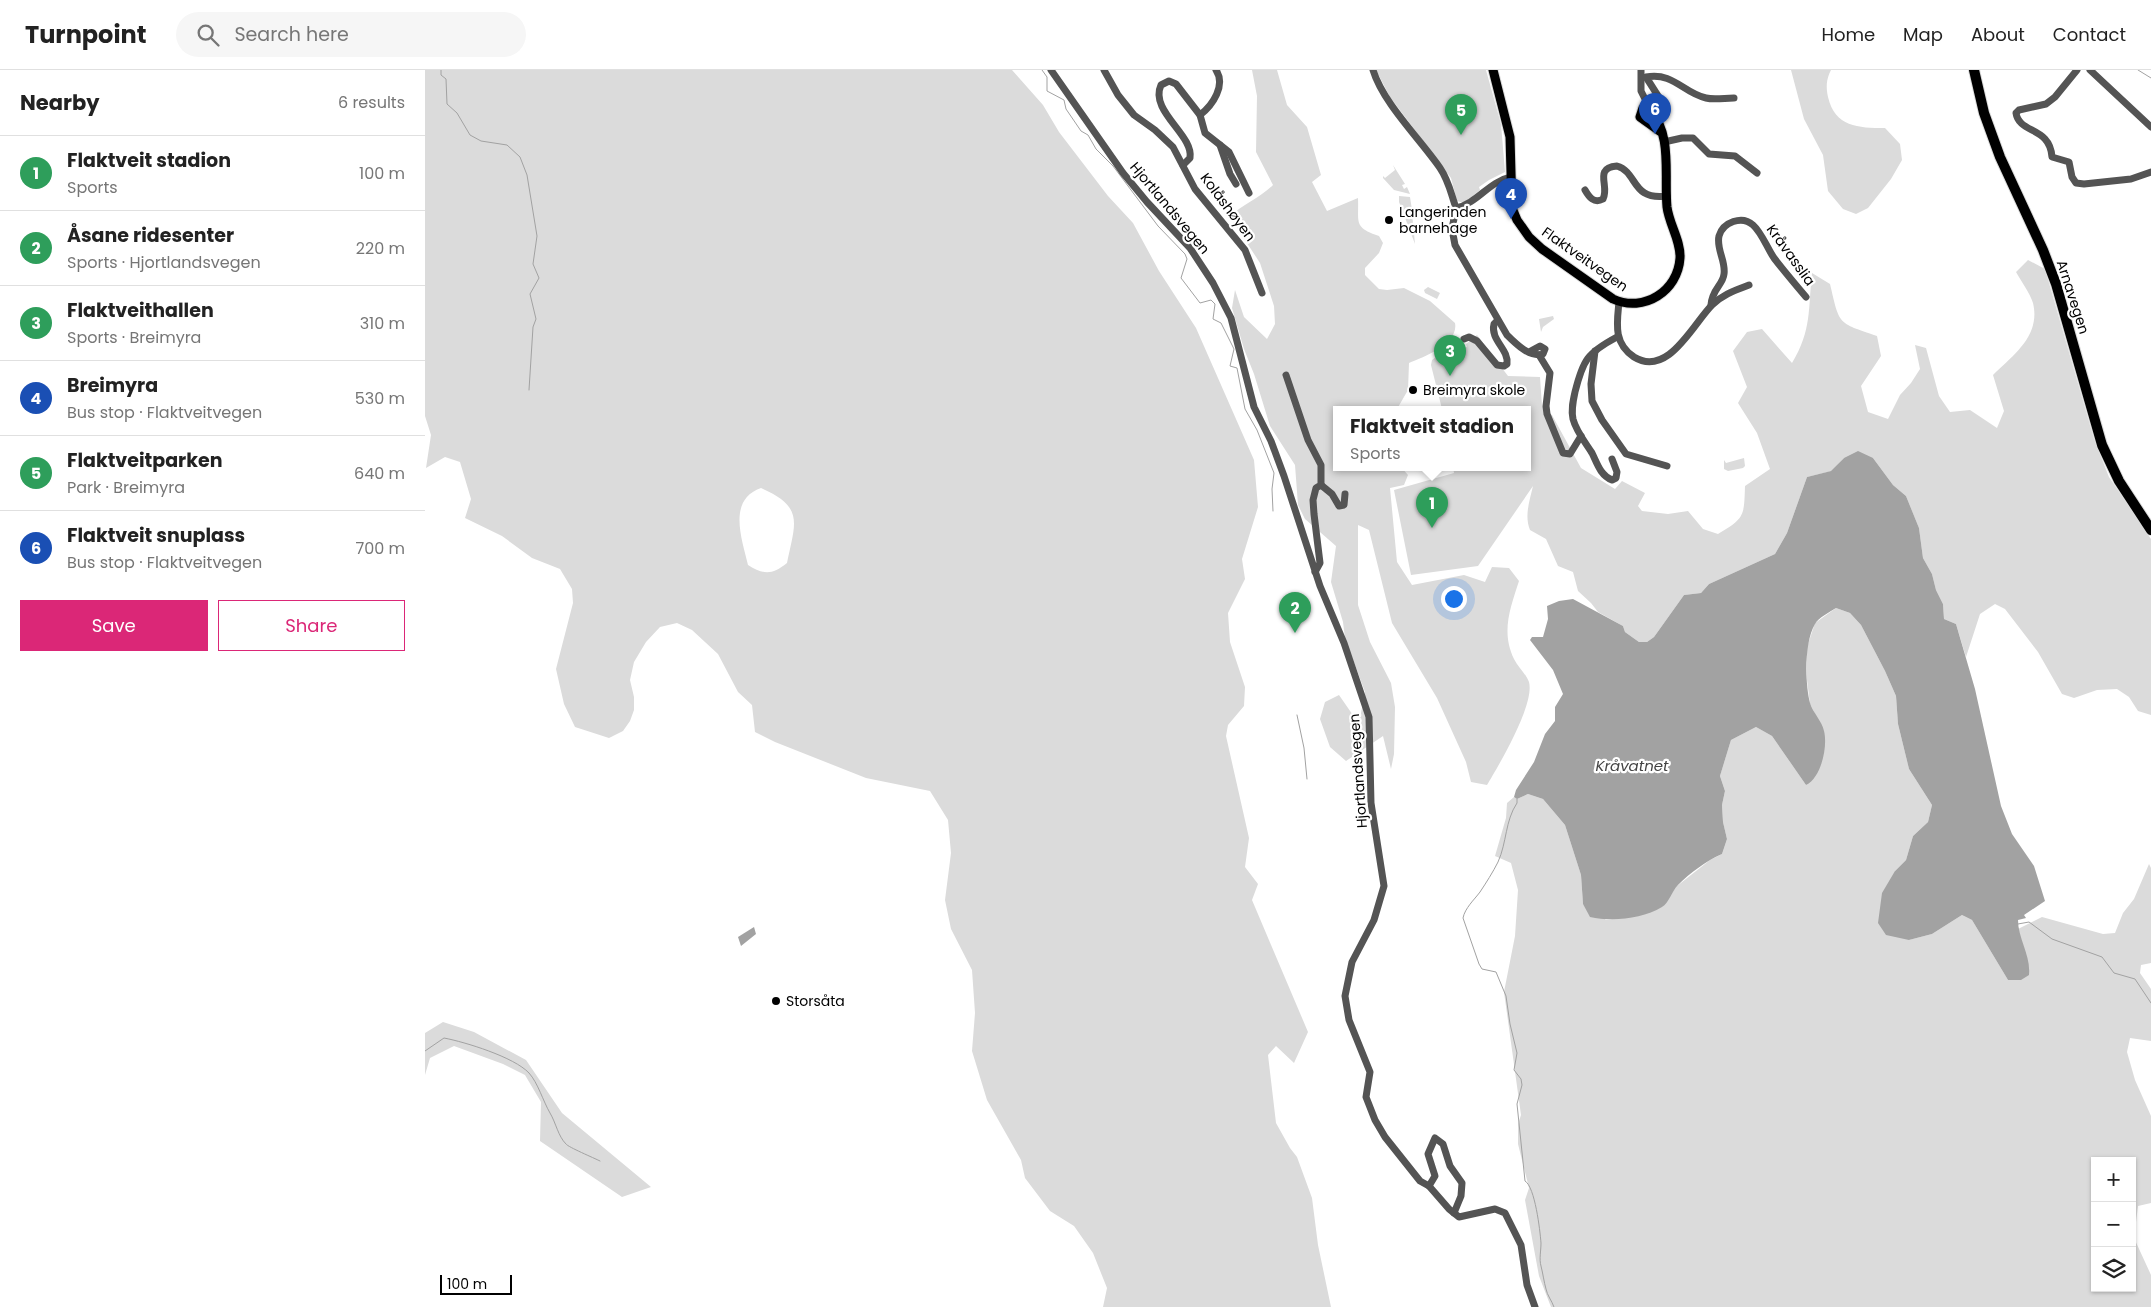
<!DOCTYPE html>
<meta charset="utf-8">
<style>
:root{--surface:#fff;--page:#f6f6f6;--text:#222;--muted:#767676;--line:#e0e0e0;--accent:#db2777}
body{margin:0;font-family:Poppins,sans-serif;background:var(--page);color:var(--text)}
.controls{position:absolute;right:15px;bottom:15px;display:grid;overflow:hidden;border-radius:0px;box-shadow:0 1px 4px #0004}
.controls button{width:45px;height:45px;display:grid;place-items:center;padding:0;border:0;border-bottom:1px solid var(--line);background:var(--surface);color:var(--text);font:25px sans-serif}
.scale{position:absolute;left:15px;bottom:12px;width:72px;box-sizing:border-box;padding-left:5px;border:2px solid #000;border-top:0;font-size:14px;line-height:18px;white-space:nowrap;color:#000;-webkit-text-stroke:4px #fff;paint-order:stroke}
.you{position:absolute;left:1028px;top:528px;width:18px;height:18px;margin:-12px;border:4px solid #fff;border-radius:50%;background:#1a73e8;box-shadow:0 0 0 8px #1a73e833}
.badge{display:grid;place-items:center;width:32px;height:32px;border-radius:50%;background:var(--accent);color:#fff;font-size:16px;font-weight:700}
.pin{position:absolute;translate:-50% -41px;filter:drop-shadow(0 1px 2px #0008)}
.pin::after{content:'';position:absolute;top:26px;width:18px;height:15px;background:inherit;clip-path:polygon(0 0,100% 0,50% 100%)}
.popup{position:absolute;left:908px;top:336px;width:198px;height:65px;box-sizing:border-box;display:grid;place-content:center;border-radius:0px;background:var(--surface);filter:drop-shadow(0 1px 4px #0005);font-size:16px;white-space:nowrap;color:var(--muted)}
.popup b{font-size:19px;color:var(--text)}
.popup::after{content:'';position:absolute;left:50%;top:100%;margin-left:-10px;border:10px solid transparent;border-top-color:var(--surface)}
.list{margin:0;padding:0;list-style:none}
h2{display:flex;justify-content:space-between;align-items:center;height:65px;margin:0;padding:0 20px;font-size:21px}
h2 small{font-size:16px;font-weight:400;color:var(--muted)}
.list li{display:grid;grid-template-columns:32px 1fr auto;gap:15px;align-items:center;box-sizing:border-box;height:75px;padding:0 20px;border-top:1px solid var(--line)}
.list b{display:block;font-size:19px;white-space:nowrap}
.list p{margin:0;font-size:16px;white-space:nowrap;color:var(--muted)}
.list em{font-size:16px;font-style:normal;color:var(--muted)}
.actions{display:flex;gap:10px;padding:15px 20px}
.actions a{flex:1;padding:11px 0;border:1px solid var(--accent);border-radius:0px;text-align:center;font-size:18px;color:var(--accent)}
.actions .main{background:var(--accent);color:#fff}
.icon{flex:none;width:28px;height:28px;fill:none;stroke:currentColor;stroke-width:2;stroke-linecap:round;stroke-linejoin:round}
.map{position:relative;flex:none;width:1726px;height:1237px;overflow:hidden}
header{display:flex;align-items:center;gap:30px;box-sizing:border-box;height:70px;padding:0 25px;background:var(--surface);border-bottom:1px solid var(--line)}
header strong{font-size:24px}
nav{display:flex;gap:28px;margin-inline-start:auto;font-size:18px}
.search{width:350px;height:45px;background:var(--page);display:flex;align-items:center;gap:12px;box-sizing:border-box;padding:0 18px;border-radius:28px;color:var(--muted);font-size:19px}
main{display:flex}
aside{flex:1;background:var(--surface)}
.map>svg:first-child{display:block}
</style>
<header>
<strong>Turnpoint</strong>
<div class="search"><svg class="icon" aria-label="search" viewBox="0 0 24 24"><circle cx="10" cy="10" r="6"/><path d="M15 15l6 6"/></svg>Search here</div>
<nav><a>Home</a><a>Map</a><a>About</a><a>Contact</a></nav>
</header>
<main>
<aside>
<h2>Nearby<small>6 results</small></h2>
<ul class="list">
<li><span class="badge" style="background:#2e9e5b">1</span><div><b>Flaktveit stadion</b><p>Sports</p></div><em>100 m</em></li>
<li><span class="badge" style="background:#2e9e5b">2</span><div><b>Åsane ridesenter</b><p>Sports · Hjortlandsvegen</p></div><em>220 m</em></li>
<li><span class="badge" style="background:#2e9e5b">3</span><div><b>Flaktveithallen</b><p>Sports · Breimyra</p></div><em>310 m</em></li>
<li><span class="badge" style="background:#1a4fb4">4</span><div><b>Breimyra</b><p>Bus stop · Flaktveitvegen</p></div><em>530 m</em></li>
<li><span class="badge" style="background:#2e9e5b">5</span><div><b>Flaktveitparken</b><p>Park · Breimyra</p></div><em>640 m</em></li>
<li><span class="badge" style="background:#1a4fb4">6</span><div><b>Flaktveit snuplass</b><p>Bus stop · Flaktveitvegen</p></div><em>700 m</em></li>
</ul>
<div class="actions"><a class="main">Save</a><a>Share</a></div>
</aside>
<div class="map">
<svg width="1726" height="1237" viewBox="0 0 1726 1237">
<rect width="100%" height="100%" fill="#fff"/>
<g fill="#dbdbdb" fill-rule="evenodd">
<path d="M0,0H587L618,35L634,62L683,126L708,153L734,201L771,258L829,390L833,437L817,489L820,509L803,543L805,572L820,617L819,636L803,655L801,666L824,768L820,797L833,814L827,830L883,962L869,993L851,976L843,985L851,1053L865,1078L872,1087L887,1128L893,1175L906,1237H678L682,1218L668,1183L649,1156L625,1141L600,1108L596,1090L562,1030L547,981L550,943L547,900L526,859L520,830L526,783L523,750L505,721L441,708L350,672L330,662L327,635L313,622L293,584L267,560L252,553L235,557L221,572L209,592L205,610L209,627V640L205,651L198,661L184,668L150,657L139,634L131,599L148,533L147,519L135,499L107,488L77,466L40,448L46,429L35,392L20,387L1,398L6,365L0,346ZM336,418C380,437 370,453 362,493C347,505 339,505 323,495C317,469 302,430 336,418Z"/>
<path d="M827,0H852L862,35L882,57L896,105L887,112L902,141L933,128C934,153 928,157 954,166L958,173L954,183L940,198V205L954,219L962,220L979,218L1005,231L1030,253C1034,274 999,287 984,293L983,320L972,339H912V397H976L983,405L979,415L965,418L972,492L987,515L1039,505L1060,512L1067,497L1084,498L1094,511C1085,539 1076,562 1089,589C1093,597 1101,604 1104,612C1110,634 1074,695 1062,715L1046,712L1041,692L1012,628L967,553L944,460L933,455V535L945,572L966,613L970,637L969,684L966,699L958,666L921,691L905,677L895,649L900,632L914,625L932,651L936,643L940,622L920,568L918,552L906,512L911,476L880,449L873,435L870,395L845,356L829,304L819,279L807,238L810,220L819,247L842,269L850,254L849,236L835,193L805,147C817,134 835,128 848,115L831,82L832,26Z"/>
<path d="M951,0H1061L1076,54L1080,102L1064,110L1054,117L1055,120L1039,133L1032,131L1026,108L965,27Z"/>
<path d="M1366,0H1406C1401,10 1401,17 1403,27C1410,57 1433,58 1460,58L1475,74L1477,90L1466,109L1443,138L1431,144L1418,139L1403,121L1398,85L1379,49Z"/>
<path d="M968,95L980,114L977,115L979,119L982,117L985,124L969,120L958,108V106L960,108L970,100Z"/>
<path d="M974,126L985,127L987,140H983L984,145L987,143L990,174L974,132Z"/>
<path d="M1603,190L1620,199L1669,369L1684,407L1726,469V645L1713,641L1704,627L1692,619L1672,620L1649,628L1637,624L1613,582L1580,539L1570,534L1555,544L1541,587L1531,554L1519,549L1518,534L1511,520L1507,504L1498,488L1494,458L1481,426L1468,415L1448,388H1419L1407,401L1382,407L1362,463L1350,484L1284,514L1276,523L1259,525L1229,567L1222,572H1214L1200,562L1198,556L1173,542L1166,533L1153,521L1148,502L1133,496L1121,469L1105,460C1099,445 1105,430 1108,416L1053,496L986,505L969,420L1029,403L1028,397H1102V339H1017L1006,295L1007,290L1014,285L1042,277L1041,274L1052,265L1083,306L1115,307L1117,336L1127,345L1156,398L1190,419L1197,411L1220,423L1213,436L1217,441L1243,444L1263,441L1278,459L1293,464C1320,448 1319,446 1320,416L1345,399L1332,363L1313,333L1322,317L1308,281L1322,262L1337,259L1367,293C1387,260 1383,239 1387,203L1405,214C1415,256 1412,252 1452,266L1456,286L1436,316L1443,342L1463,349L1475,325L1486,313L1495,299L1490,275L1501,278L1514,326L1525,342L1545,340L1572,358L1579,341L1568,305C1588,285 1616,266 1608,233C1605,223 1596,211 1591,202Z"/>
<path d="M1003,217L1015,223L1012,229L1000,223L999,220Z"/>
<path d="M1128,246L1129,249L1118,257L1116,262L1114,249Z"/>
<path d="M1319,388L1320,396L1318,398L1303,401L1299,399V390L1301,393Z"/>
<path d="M1411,538L1425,543L1436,555L1460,601L1471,626L1473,654L1484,699L1507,735L1503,752L1488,766L1481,790L1470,801L1484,870L1507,864L1537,845L1547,850L1583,910H1596L1593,859L1617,847L1678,864L1690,863L1698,843L1709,829L1724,794L1726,798V893L1716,895L1715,903L1726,919V971L1705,968L1702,982L1710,1010L1726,1046V1133L1713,1136L1709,1168L1726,1205V1237H1126L1114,1206L1100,1130L1104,1118L1093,1074V1054L1096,1045L1079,922L1090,866L1093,820L1086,793L1070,786L1081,748L1082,733L1089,727L1092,729L1103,724L1118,729L1140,755L1156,805L1158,834L1181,850L1215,845L1238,836L1252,816L1285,790L1297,784L1302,769L1298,752L1297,735L1300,721L1295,706L1306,670L1331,657L1347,666L1381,715L1399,662L1385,634L1382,610V577L1390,553ZM1670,1091H1707V1218H1670Z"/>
<path d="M18,952L49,962L101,990L137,1043L226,1117L197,1127L115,1071L116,1032L100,1005L78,994L29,976L5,988L0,1005V963Z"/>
</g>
<g fill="#a2a2a2">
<path d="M1433,381L1448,388L1468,415L1481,426L1494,458L1498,488L1507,504L1511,520L1518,534L1519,549L1531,554L1550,619L1576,736L1587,764L1609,796L1620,831L1599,845L1601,848L1593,850C1593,869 1606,885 1604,905L1596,910H1583L1547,850L1537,845L1507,864L1484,870L1461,865L1453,853L1457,823L1470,801L1481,790L1488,766L1503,752L1507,735L1484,699L1473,654L1471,626L1460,601L1436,555L1425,543L1411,538C1405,542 1393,548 1390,554C1379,572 1380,614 1385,633C1388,643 1397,651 1399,661C1403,677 1396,708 1381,715L1347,666L1331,657L1306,670L1295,706L1300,721L1297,735L1298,752L1302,769L1297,784C1281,791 1265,803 1253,815C1247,821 1244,833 1237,837C1217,849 1187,852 1165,847L1158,834L1156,805L1140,755L1118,729L1103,724L1092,729L1089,727L1091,720L1109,692L1120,664L1130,651V637L1138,624L1128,600L1105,570L1107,567H1118L1123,549L1122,536L1134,531L1148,529L1198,556L1200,562L1214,572H1222L1229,567L1259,525L1276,523L1284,514L1350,484L1362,463L1382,407L1406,401L1419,388Z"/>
<path d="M329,857L331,864L316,876L313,867Z"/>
</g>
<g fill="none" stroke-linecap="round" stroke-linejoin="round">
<g stroke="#a2a2a2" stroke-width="1">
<path d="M16,0V5L21,9L22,34L32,43L45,65L56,71L82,75L95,87L102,105L112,166L108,194L114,208L105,224L111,249L108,257L104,320"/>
<path d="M617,0L622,7V21L639,30L641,39L656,61L663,65L671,79L688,96L733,156L760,184L762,189L756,208L775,233L786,230L790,234L788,249L796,253L809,279L805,296L812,298L820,339L832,360L849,403L847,419L848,441"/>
<path d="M1713,0L1726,8"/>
<path d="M872,645L879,678L882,709"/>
<path d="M1092,729V733C1080,751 1082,772 1073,792C1068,802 1061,813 1055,822C1049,830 1040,838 1038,848L1054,894L1057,899L1071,902L1081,926L1085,954L1092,983L1089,1000L1096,1009L1097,1015L1092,1034L1100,1111C1110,1117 1115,1160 1116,1173C1116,1181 1114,1189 1116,1196C1118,1204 1119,1212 1121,1219C1122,1225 1127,1231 1129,1237"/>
<path d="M1593,854L1604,852L1627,869L1677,887L1689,903L1710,909L1726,933"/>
<path d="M0,981L19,968C40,972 89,987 104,1003C113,1013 118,1031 125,1043C131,1053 133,1066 141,1074C143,1077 169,1088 175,1091"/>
</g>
<g stroke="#dbdbdb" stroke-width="11">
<path id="major" d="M1068,0L1085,67L1087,138L1092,150L1104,167L1117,179L1188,229C1219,243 1253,221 1255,188C1256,171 1244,154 1242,137C1239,103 1248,66 1224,37L1218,38L1215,47L1236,62"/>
</g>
<g stroke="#dbdbdb" stroke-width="12">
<path id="highway" d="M1549,0L1559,43L1575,87L1618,180L1631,214L1677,375L1694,411L1726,460"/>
</g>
<g stroke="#545454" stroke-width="7">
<path d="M626,0L698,103L722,132L765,178L788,213L806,248L829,337L846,371L859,406L895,516L919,573L944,647L946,733L959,816L949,850L927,892L920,926L924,950L945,1002L941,1027L950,1050L960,1067L995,1111L1004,1116L1024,1139L1034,1147L1070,1139L1080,1143L1096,1175L1102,1215L1110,1237"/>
<path d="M679,0L693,25L709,45L730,60L748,77L770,119L820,180L837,223"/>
<path d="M948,0C958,33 995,69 1015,98C1024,111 1026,124 1031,138C1053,133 1063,112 1086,107"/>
<path d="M1216,0V21L1224,37"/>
<path d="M1652,0L1630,27L1621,34L1594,40L1591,43C1594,64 1625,56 1627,87L1644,92L1647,107L1651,113L1659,114L1706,109L1726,102"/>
<path d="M1665,0L1726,57"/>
<path d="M1242,40L1221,7C1249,2 1258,23 1281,28C1289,30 1300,28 1309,28"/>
<path d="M775,45C788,35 801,15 791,0"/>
<path d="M1239,72L1257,68H1268L1284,84L1310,86L1332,103"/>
<path d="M795,75L805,104L811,114"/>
<path d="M758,95L765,88C769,65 724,41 736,15L744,11L751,14L775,45L780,63L804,82L824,123"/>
<path d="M1160,120C1164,127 1169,134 1178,129C1185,116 1168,98 1192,96C1213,102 1206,131 1242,126"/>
<path d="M1031,138L1027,159L1030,175L1082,265C1091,274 1105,288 1118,284L1120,279L1115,276L1104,282"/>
<path d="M1194,232C1192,253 1188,273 1209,287C1243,308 1268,254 1287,235C1298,224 1311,220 1324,215"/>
<path d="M1286,235C1287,219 1298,215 1299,204C1301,191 1291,179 1294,166C1298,152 1317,145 1328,155C1337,163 1342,178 1349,188C1359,201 1370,214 1381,227"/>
<path d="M1039,269L1044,267L1052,271L1072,295L1079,296L1082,294C1084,279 1065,270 1069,254L1072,251"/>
<path d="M1170,281L1166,314L1167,331L1177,350L1201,384L1242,396"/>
<path d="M1114,285L1125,303L1121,336L1122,344L1138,383L1145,384L1156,366"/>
<path d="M861,305L883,370L896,395V415L891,418L888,430L889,444L895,493L890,502"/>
<path d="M1187,389L1192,402L1191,408L1187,410C1175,405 1172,393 1167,383C1160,372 1151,361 1148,349C1146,340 1148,331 1150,322C1158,290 1162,283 1192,267"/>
<path d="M896,415L907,424L914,436L919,435L920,424"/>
<path d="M1004,1116L1010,1106L1003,1084L1010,1068L1018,1074L1025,1096L1037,1113L1036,1126L1029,1143"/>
</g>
<use href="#major" stroke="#000" stroke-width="9"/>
<use href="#highway" stroke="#000" stroke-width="10"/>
</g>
<g fill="#000" stroke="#fff" stroke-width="2">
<circle cx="964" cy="150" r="5"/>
<circle cx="988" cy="320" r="5"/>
<circle cx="351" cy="931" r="5"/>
</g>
<g text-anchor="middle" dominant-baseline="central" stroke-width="4.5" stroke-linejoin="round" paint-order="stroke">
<g font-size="14" fill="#000" stroke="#fff">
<text transform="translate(803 137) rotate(53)">Kolåshøyen</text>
<text transform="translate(745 138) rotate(50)">Hjortlandsvegen</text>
<text transform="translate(1366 185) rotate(54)">Kråvasslia</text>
<text transform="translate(1160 189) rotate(35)">Flaktveitvegen</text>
<text transform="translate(1648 227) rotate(72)">Arnavegen</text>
<text transform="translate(933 701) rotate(-94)">Hjortlandsvegen</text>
</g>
<g font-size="14" fill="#000" stroke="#fff" text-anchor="start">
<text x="974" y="142">Langerinden<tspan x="974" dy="16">barnehage</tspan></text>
<text x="998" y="320">Breimyra skole</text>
<text x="361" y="931">Storsåta</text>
</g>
<g font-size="15" font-style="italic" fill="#434343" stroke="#fff">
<text x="1207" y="695">Kråvatnet</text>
</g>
</g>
</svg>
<div class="controls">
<button>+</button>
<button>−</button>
<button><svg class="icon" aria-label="layers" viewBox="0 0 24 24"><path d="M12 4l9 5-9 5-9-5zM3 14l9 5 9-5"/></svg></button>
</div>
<div class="scale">100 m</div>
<div class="you"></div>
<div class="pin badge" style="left:1007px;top:458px;background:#2e9e5b">1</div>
<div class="popup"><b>Flaktveit stadion</b>Sports</div>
<div class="pin badge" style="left:870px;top:563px;background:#2e9e5b">2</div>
<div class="pin badge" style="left:1025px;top:306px;background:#2e9e5b">3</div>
<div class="pin badge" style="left:1086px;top:149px;background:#1a4fb4">4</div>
<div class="pin badge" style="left:1036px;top:65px;background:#2e9e5b">5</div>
<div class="pin badge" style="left:1230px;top:64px;background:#1a4fb4">6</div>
</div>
</main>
